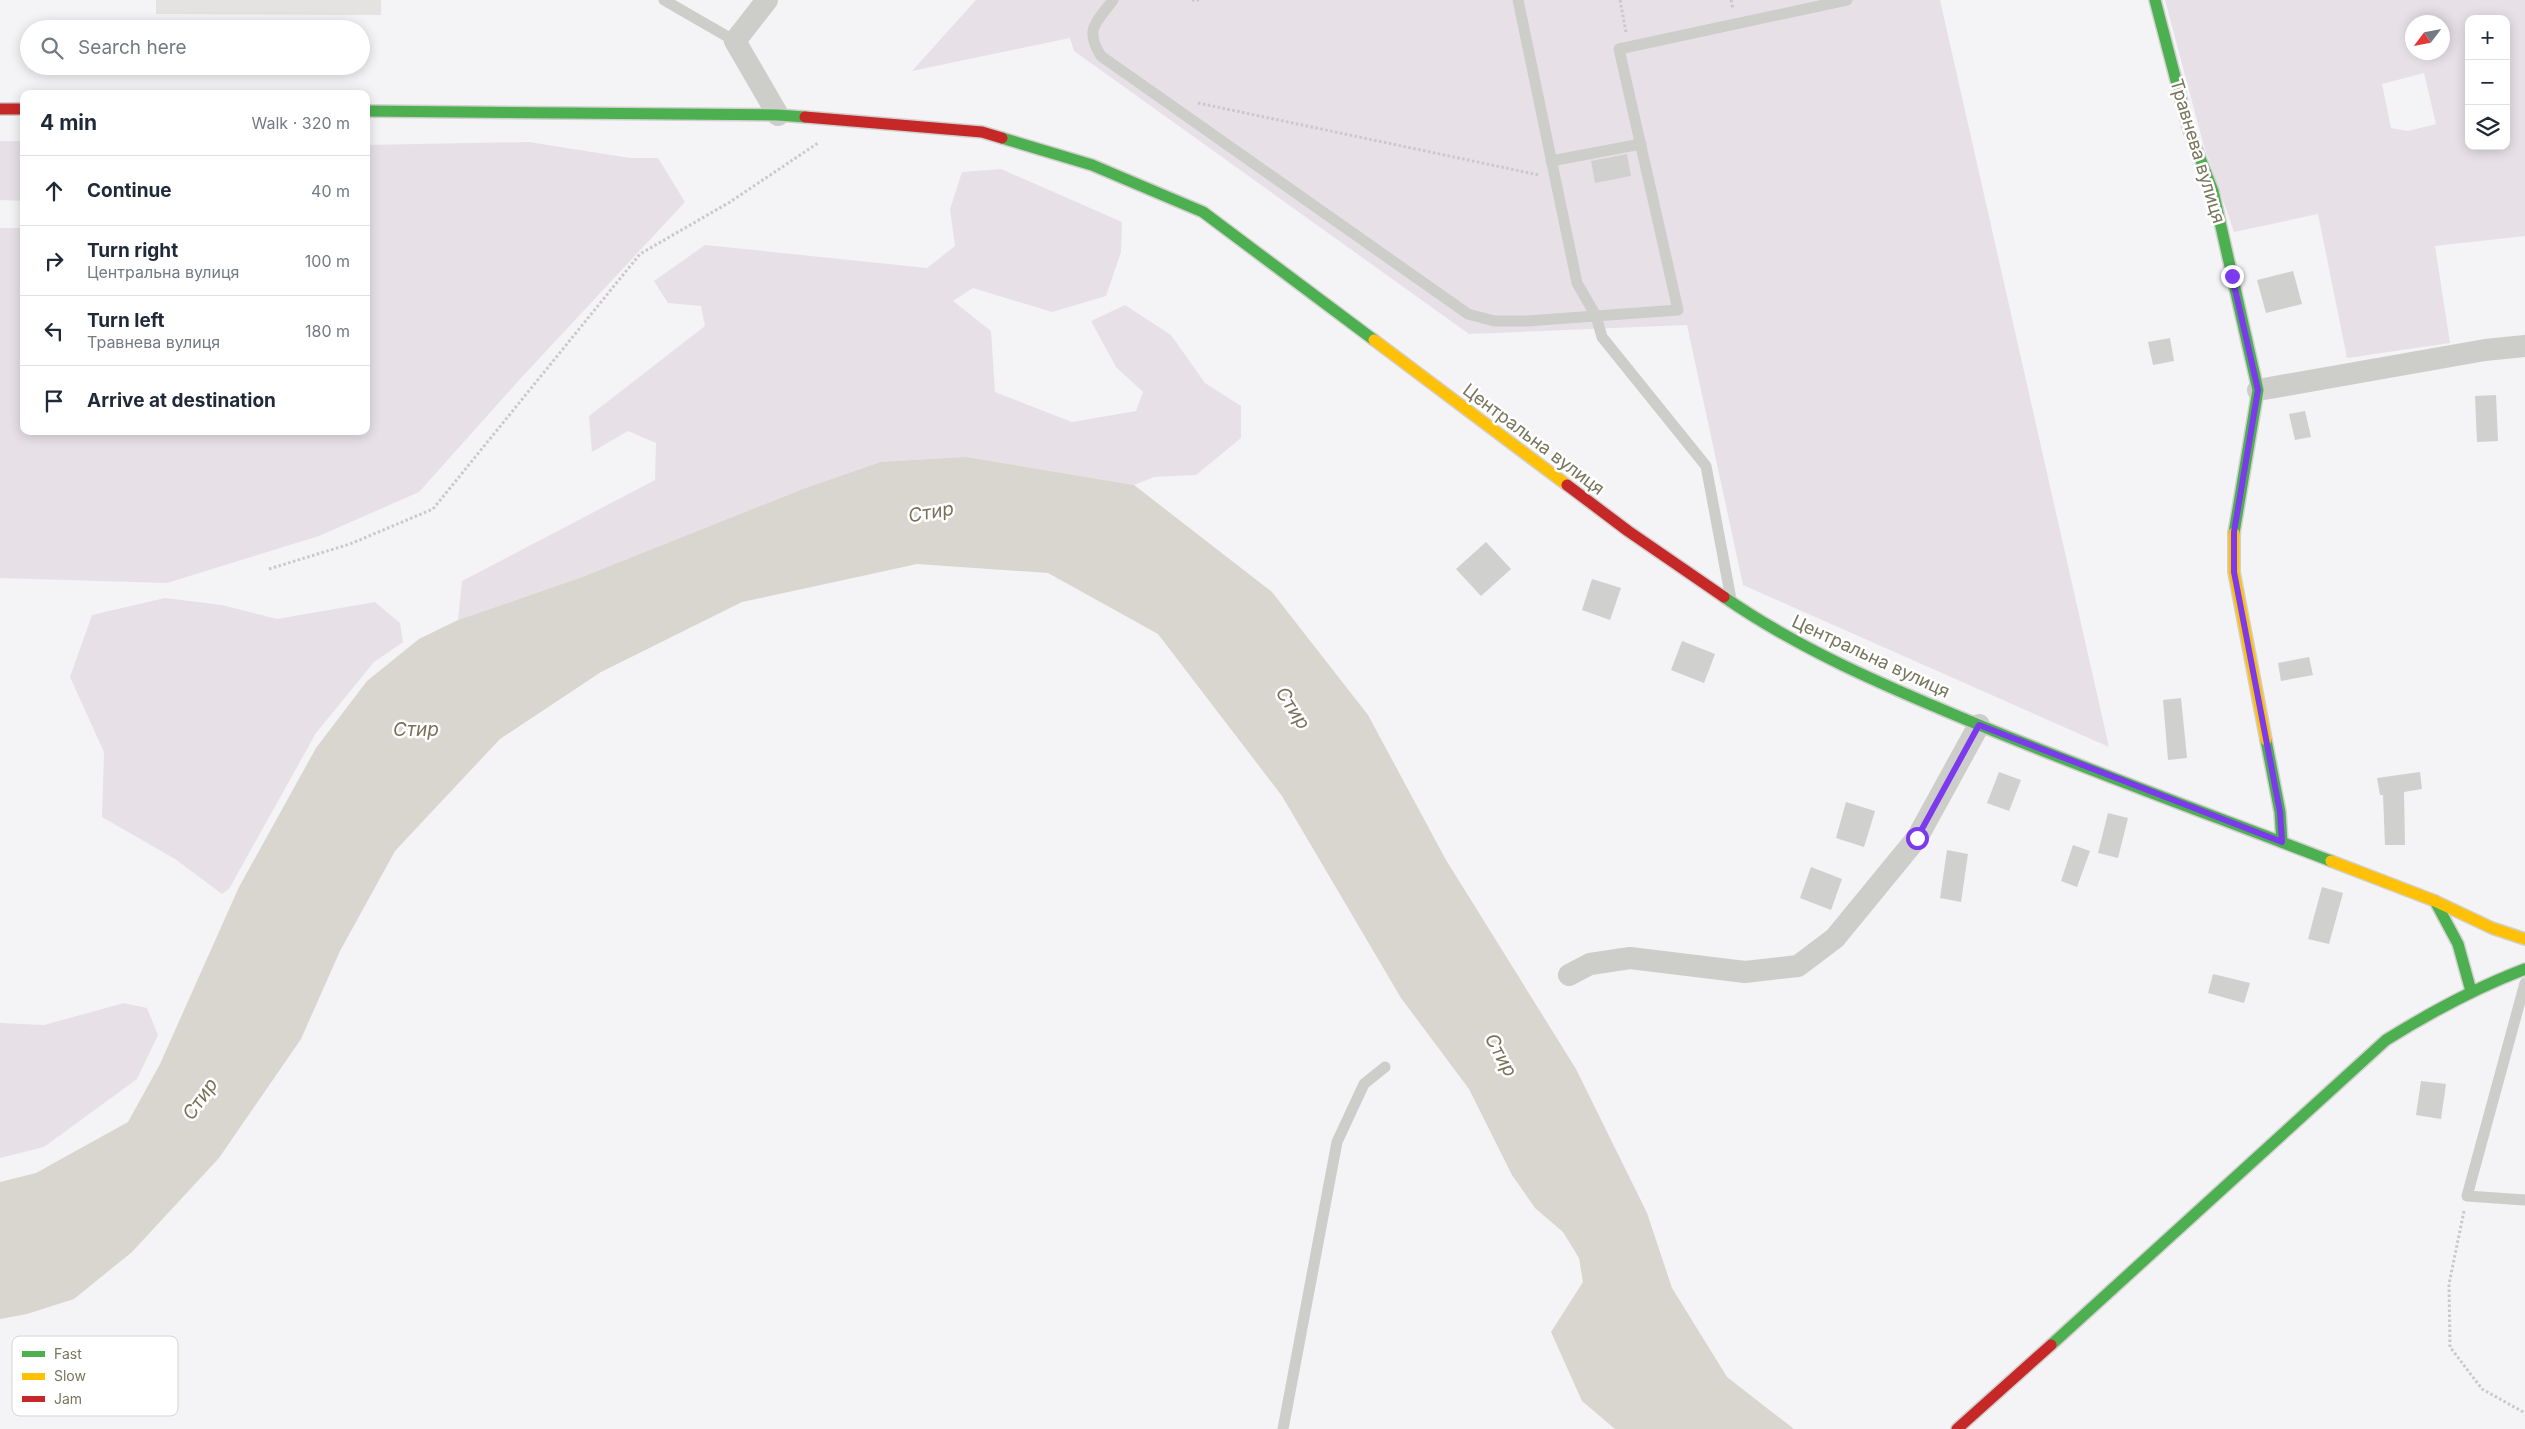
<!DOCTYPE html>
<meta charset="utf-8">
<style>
:root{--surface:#fff;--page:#f6f6f7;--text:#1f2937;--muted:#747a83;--line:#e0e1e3}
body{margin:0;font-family:Inter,sans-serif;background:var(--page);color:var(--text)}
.controls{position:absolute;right:15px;top:15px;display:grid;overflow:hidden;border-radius:10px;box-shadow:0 2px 12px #0003}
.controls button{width:45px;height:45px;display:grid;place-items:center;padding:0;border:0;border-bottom:1px solid var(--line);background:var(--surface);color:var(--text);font:25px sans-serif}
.compass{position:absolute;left:2405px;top:15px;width:45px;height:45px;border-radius:50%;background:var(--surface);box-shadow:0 2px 12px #0003;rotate:238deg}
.stop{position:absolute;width:15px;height:15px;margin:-11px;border:4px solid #7c3aed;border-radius:50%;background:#fff}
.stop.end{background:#7c3aed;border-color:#fff;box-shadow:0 1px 5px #0008}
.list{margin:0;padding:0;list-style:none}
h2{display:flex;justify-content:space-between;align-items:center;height:65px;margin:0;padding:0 20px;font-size:21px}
h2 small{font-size:16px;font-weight:400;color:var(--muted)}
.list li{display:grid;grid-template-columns:32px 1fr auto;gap:15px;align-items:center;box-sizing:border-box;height:70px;padding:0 20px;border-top:1px solid var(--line)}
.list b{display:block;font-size:19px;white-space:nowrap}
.list p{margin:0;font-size:16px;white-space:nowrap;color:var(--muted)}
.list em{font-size:16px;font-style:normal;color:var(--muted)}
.icon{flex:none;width:28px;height:28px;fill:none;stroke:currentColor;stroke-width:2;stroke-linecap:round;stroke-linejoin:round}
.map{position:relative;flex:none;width:2525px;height:1429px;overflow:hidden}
.search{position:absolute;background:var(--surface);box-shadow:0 2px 12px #0003;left:20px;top:20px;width:350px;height:55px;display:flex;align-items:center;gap:12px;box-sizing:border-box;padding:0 18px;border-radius:28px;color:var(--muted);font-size:19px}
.panel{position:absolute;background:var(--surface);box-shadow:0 2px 12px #0003;left:20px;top:90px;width:350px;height:345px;border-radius:10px}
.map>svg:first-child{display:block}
</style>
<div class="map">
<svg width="2525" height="1429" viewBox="0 0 2525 1429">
<rect width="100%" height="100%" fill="#f4f3f5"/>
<path fill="#e5e3e2" d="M156,0H381V15L156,14Z"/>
<g fill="#e7e1e7" fill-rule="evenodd">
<path d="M976,0H1940L2109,747L1743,585L1687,325L1469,334L1074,51L1070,38L912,71Z"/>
<path d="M2165,0H2525V236L2435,246L2450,343L2347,358L2318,214L2234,232L2203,143ZM2469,19H2506V146H2469ZM2412,22H2442V52H2412ZM2424,73L2436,124L2408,131L2391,128L2382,84Z"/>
<path d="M0,141H24V201L0,200Z"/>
<path d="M529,142L630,158H658L685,202L521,378L419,492L319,536L167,583L0,578V228H24V431H366V145Z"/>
<path d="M1001,169L1122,222L1121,252L1106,296L1052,312L973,288L953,301L991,331L995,392L1072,422L1136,411L1143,392L1116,367L1091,321L1125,305L1171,335L1205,383L1241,406V438L1196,475L1154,477L1134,485L967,457L800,490L582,577L458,620L462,581L655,480L656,443L628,431L592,452L589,416L705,326L701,306L668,303L654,281L705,245L927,268L955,246L950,209L962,172Z"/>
<path d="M165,598L222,605L277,619L375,602L400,623L403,642L374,662L316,733L229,889L222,894L175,859L102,817L104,752L70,677L92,615Z"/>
<path d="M124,1003L147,1008L158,1035L137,1079L44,1147L0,1158V1023L44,1025Z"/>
</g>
<path fill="#d9d6cf" d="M967,457L1134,485L1272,592L1368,715L1446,860L1576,1069L1647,1213L1672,1288L1727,1377L1794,1429H1615L1582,1401L1551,1332L1583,1282L1579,1258L1563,1232L1535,1208L1512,1175L1469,1089L1401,998L1282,796L1158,634L1048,573L917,564L742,602L601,672L500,739L395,851L340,951L301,1039L219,1158L132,1252L74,1299L27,1314L0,1319V1182L36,1173L128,1122L160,1064L239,887L316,748L367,681L419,639L458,620L582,577L800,490L881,462Z"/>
<g fill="#d0d0ce">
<path d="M1627,154L1631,176L1595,183L1591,161Z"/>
<path d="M2293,271L2302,304L2266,313L2257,280Z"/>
<path d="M2170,338L2174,361L2153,365L2148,342Z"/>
<path d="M2496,395L2498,441L2477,442L2475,396Z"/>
<path d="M2305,411L2311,437L2295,440L2289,414Z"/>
<path d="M1486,542L1511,569L1481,596L1456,569Z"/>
<path d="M1592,579L1621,588L1610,620L1582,610Z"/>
<path d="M1682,641L1715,654L1704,683L1671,670Z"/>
<path d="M2309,657L2313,675L2281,681L2278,663Z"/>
<path d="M2181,698L2187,758L2168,760L2163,700Z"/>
<path d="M1999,772L2021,780L2009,811L1987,803Z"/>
<path d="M2420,772L2422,789L2404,792L2405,845H2385L2383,795H2380L2377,778Z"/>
<path d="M1846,802L1875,811L1864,847L1836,838Z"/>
<path d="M2108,813L2128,818L2118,858L2098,853Z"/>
<path d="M2073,845L2090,851L2077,887L2061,881Z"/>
<path d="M1947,850L1968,854L1961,902L1940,898Z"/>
<path d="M1811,867L1842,879L1831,910L1800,898Z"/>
<path d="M2322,887L2343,893L2329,944L2308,939Z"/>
<path d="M2213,974L2250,983L2244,1003L2208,993Z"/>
<path d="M2421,1081L2446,1084L2441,1119L2416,1115Z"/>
</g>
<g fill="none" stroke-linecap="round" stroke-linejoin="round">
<g stroke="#d1d0cf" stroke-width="14">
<g id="fast">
<path d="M2155,0L2189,130L2213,191L2258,390L2234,533"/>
<path d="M366,111L778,115L805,117"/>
<path d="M1002,138L1092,165L1203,212L1374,340"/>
<path d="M1724,597C1799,649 1883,685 1967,720C2087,770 2209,814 2331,861"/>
<path d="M2266,740L2280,812L2282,842"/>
<path d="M2435,901L2458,944L2471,991"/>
<path d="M2051,1345L2386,1040C2431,1012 2475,988 2525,969"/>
</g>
</g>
<g stroke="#d1d0cf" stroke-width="14">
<g id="slow">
<path d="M1374,340L1567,485"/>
<path d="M2234,533V572L2266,740"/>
<path d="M2331,861L2435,901L2492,928L2525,939"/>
</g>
</g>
<g stroke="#d1d0cf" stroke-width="14">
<g id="jam">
<path d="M0,109H24"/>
<path d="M805,117L982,132L1002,138"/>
<path d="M1567,485L1628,531L1724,597"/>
<path d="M1957,1429L2051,1345"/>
</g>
</g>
<g stroke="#cac9c8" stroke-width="3" stroke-dasharray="2.5 2.5" stroke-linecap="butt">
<path d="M1192,0H1199"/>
<path d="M1620,0L1626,32"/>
<path d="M1731,0L1733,9"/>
<path d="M1198,103L1539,175"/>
<path d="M269,569L350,544L433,509L640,254L730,202L818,143"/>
<path d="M2464,1211L2449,1284L2450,1347L2482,1389L2525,1413"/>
</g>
<g stroke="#cdcdca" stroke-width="11">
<path d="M664,0L735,41"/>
<path d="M1113,0C1096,23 1084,29 1101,56L1468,314L1494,321H1527L1678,310L1619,49L1847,0"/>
<path d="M1518,0L1577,283L1596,316L1602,337L1706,466L1731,599"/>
<path d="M1551,161L1641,144"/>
<path d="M2525,983L2467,1196L2525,1200"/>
<path d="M1283,1429L1337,1142L1364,1084L1385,1067"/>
</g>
<g stroke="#cdcdca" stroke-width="22">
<path d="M767,0L735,41L778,115"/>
<path d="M2258,390L2485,350L2525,346"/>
<path d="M1569,975L1590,964L1630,958L1745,972L1798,966L1835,938L1917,838L1979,725"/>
</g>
<use href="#fast" stroke="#4caf50" stroke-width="11"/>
<use href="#slow" stroke="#ffc107" stroke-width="11"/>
<use href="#jam" stroke="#c62828" stroke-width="11"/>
</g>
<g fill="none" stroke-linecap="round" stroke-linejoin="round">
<path stroke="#7c3aed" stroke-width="6" d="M1917,838L1979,725L2282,842L2280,812L2234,572V532L2258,390L2232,276"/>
</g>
<g text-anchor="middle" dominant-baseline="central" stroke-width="5" stroke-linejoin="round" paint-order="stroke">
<g font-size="18" fill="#78765d" stroke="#fff">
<text transform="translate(2198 151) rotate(73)">Травнева вулиця</text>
<text transform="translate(1534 439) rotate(37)">Центральна вулиця</text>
<text transform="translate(1871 656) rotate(25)">Центральна вулиця</text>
</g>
<g font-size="19" font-style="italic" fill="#79725b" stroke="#fff">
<text transform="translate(931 512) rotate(-10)">Стир</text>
<text transform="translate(1293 708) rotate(57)">Стир</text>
<text x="416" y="729">Стир</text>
<text transform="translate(1501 1055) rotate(61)">Стир</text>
<text transform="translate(200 1099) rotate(-55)">Стир</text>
</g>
</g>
<rect x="12" y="1336" width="166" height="80" rx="8" fill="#fff" stroke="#d6d6ce" stroke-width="1"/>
<rect x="22" y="1351" width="23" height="6" fill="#4caf50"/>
<rect x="22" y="1373" width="23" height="7" fill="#ffc107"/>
<rect x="22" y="1396" width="23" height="6" fill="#c62828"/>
<g font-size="14" fill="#78765d">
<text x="54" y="1359">Fast</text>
<text x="54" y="1381">Slow</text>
<text x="54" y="1404">Jam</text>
</g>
</svg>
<div class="controls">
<button>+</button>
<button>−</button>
<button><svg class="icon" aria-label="layers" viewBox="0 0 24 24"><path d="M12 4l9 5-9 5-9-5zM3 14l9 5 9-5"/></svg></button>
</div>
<svg class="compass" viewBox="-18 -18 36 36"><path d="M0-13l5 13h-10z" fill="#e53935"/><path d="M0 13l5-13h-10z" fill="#747a83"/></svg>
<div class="stop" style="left:1917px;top:838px"></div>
<div class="stop end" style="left:2232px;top:276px"></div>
<div class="search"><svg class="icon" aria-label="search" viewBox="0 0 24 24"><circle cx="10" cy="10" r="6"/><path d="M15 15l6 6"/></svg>Search here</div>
<section class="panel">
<h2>4 min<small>Walk · 320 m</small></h2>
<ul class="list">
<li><svg class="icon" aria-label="ahead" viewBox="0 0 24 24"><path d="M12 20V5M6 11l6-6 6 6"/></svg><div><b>Continue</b></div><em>40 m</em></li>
<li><svg class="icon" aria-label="right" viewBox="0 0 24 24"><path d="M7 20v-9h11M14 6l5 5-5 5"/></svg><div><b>Turn right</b><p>Центральна вулиця</p></div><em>100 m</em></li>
<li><svg class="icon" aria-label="left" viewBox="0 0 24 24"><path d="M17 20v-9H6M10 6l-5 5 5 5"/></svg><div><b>Turn left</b><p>Травнева вулиця</p></div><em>180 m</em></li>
<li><svg class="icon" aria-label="arrive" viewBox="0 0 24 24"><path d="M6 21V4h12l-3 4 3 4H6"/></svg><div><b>Arrive at destination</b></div></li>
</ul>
</section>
</div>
